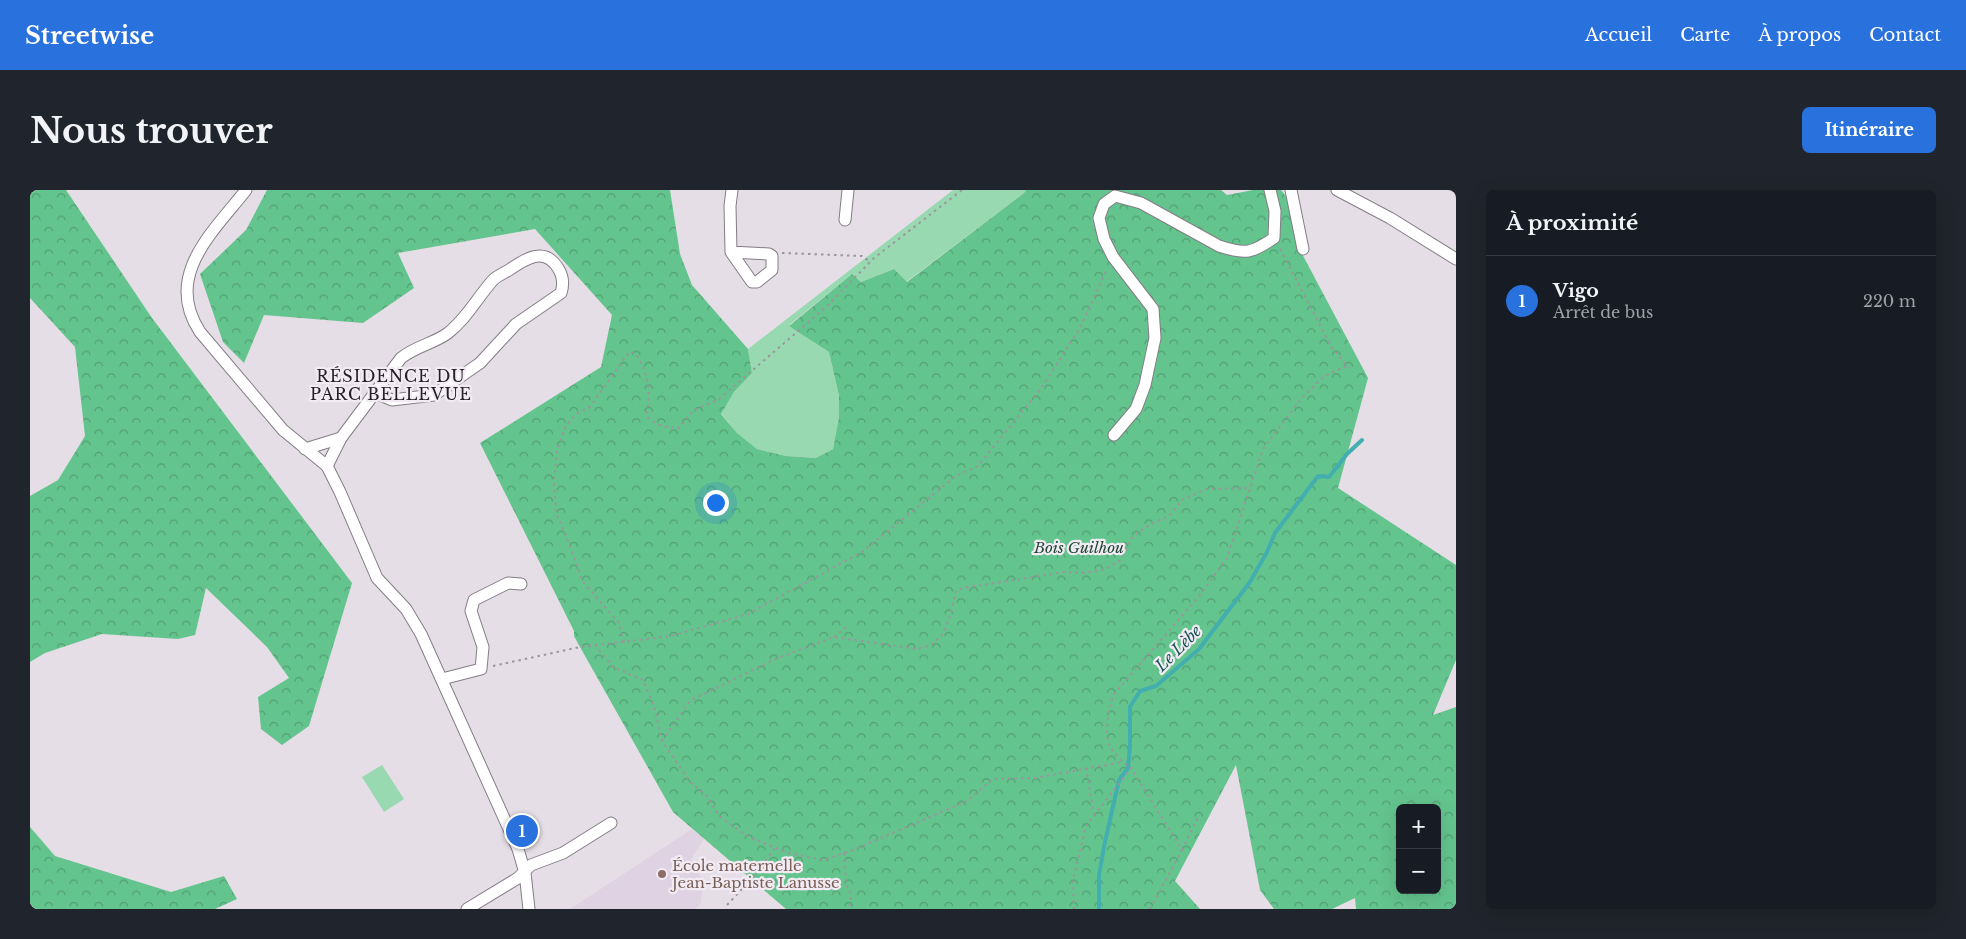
<!DOCTYPE html>
<html lang="fr">
<meta charset="utf-8">
<style>
:root{--surface:#171b24;--page:#20242c;--text:#f1f3f6;--muted:#9ea1a6;--line:#363941;--accent:#2971dd}
body{margin:0;font-family:"Libre Baskerville",serif;background:var(--page);color:var(--text)}
.controls{position:absolute;right:15px;bottom:15px;display:grid;overflow:hidden;border-radius:8px;box-shadow:0 5px 20px #0002}
.controls button{width:45px;height:45px;display:grid;place-items:center;padding:0;border:0;border-bottom:1px solid var(--line);background:var(--surface);color:var(--text);font:25px sans-serif}
.you{position:absolute;left:685px;top:312px;width:18px;height:18px;margin:-12px;border:4px solid #fff;border-radius:50%;background:#1a73e8;box-shadow:0 0 0 8px #1a73e833}
.badge{display:grid;place-items:center;width:32px;height:32px;border-radius:50%;background:var(--accent);color:#fff;font-size:16px;font-weight:700}
.pin{position:absolute;translate:-50% -50%;border:2px solid #fff;box-shadow:0 1px 5px #0006}
.list{margin:0;padding:0;list-style:none}
h2{display:flex;justify-content:space-between;align-items:center;height:65px;margin:0;padding:0 20px;font-size:21px}
h2 small{font-size:16px;font-weight:400;color:var(--muted)}
.list li{display:grid;grid-template-columns:32px 1fr auto;gap:15px;align-items:center;box-sizing:border-box;height:90px;padding:0 20px;border-top:1px solid var(--line)}
.list b{display:block;font-size:19px;white-space:nowrap}
.list p{margin:0;font-size:16px;white-space:nowrap;color:var(--muted)}
.list em{font-size:16px;font-style:normal;color:var(--muted)}
.map{position:relative;flex:none;width:1426px;height:719px;overflow:hidden;border-radius:8px}
header{display:flex;align-items:center;gap:30px;box-sizing:border-box;height:70px;padding:0 25px;background:var(--accent);color:#fff}
header strong{font-size:24px}
nav{display:flex;gap:28px;margin-inline-start:auto;font-size:18px}
.intro{display:flex;align-items:center;justify-content:space-between;box-sizing:border-box;height:120px;padding:0 30px}
h1{margin:0;font-size:35px}
.button{padding:12px 22px;border-radius:8px;background:var(--accent);color:#fff;font-size:18px;font-weight:700}
main{display:flex;gap:30px;padding:0 30px}
aside{flex:1;background:var(--surface);border-radius:8px;box-shadow:0 5px 20px #0002}
.map>svg:first-child{display:block}
</style>
<header>
<strong>Streetwise</strong>
<nav><a>Accueil</a><a>Carte</a><a>À propos</a><a>Contact</a></nav>
</header>
<div class="intro"><h1>Nous trouver</h1><a class="button">Itinéraire</a></div>
<main>
<div class="map">
<svg width="1426" height="719" viewBox="0 0 1426 719">
<defs>
<pattern id="forest-crowns" width="20" height="18" patternUnits="userSpaceOnUse" patternTransform="scale(1.25)"><rect width="20" height="18" fill="#64c48d"/><path d="M2 6a3 3 0 1 1 6 0M12 15a3 3 0 1 1 6 0" fill="none" stroke="#529f73"/></pattern>
</defs>
<rect width="100%" height="100%" fill="#e5dee7"/>
<path fill="#dfd3e3" d="M662,639L674,649L661,669L673,691L671,713L666,719H540Z"/>
<g fill="#99d9b1">
<path d="M923,0H996L994,3L876,92L864,79L831,92L822,84L759,135L799,162L809,206V227L803,259L786,268L756,266L727,259L707,243L691,223L704,202L722,183L718,159Z"/>
<path d="M352,575L374,609L354,622L332,587Z"/>
</g>
<g fill="url(#forest-crowns)" fill-rule="evenodd">
<path d="M0,0H36L122,128L322,393L279,536L252,555L231,539L228,507L259,488L237,457L176,398L165,445L148,449L72,444L15,463L0,472V306L28,290L55,246L45,157L0,108Z"/>
<path d="M237,0H640L650,64L662,95L718,159L722,183L704,202L691,224L707,243L727,259L756,266L786,268L803,259L809,227V206L799,162L759,136L822,84L831,92L864,79L877,92L994,3L996,0H1191L1197,5L1223,0H1251L1262,14L1270,60L1338,188L1308,298L1426,375V470L1403,525L1426,517V719H1326L1325,708L1302,719H1244L1230,700L1206,575L1145,691L1170,719H756L643,622L550,457L544,446V441L450,253L571,177L582,125L505,39L368,63L384,98L333,133L234,125L214,173L193,152L170,84L216,40ZM1370,618H1407V700H1370Z"/>
<path d="M0,637L25,666L141,702L194,686L207,709L185,719H0Z"/>
</g>
<g fill="none" stroke-linecap="round" stroke-linejoin="round">
<path stroke="#42aeaf" stroke-width="4" d="M1069,719V685L1075,652L1089,590L1098,578L1100,557V517L1110,501L1126,496L1169,459L1220,392L1237,362L1245,343L1288,286L1299,287L1317,264L1332,250"/>
<g stroke="#847d85" stroke-width="13">
<g id="minor">
<path d="M216,0C183,42 133,86 170,142L253,240L297,276L310,302L347,388L376,419L391,444L488,659L495,683L499,719"/>
<path d="M1261,0L1273,59"/>
<path d="M1307,0L1360,28L1426,69"/>
<path d="M815,30L818,0"/>
<path d="M701,62L739,64L742,66V80L727,92H722L701,62L700,16L702,0"/>
<path d="M1084,245L1106,219L1115,195L1125,148L1123,119L1083,67L1074,49L1069,28L1074,14L1085,6L1111,13L1189,56C1216,65 1222,63 1244,48L1245,21L1240,0"/>
<path d="M275,259L311,248"/>
<path d="M297,276L311,248L371,168C386,156 405,153 418,143C437,128 447,108 463,90C467,86 474,83 479,80C495,69 514,56 528,78C533,86 534,94 531,103L486,134L450,173L404,205L362,210L345,203"/>
<path d="M412,489L451,479L453,457L441,421L444,410L478,393L491,394"/>
<path d="M437,719L488,688L501,675L533,663L581,633"/>
</g>
</g>
<g stroke="#9b959d" stroke-width="2" stroke-dasharray="2.5 4" stroke-linecap="butt">
<path d="M1250,59L1302,158L1319,178"/>
<path d="M752,63L832,66L840,72"/>
<path d="M804,447L818,435"/>
<path d="M594,452L588,432L553,392L537,348L526,323L524,289L527,260L536,235L548,223L560,217L599,162L606,164C618,183 622,203 616,225C624,235 636,238 649,238L664,220L688,210L796,117L844,68L932,0"/>
<path d="M565,455L583,477L613,490L624,516L632,551L660,592L677,606L689,626L717,646L758,663L793,670L823,660L937,611L963,589L1005,588L1093,572"/>
<path d="M463,476L550,457L641,446L718,424L832,362L926,286L948,276L1012,197L1050,138L1077,79"/>
<path d="M632,551L660,511L743,470L804,447L887,459L901,455L912,445L919,429L926,401L933,398L1034,382L1055,383L1076,379L1090,370L1103,346L1121,334L1139,326L1152,310L1176,299L1221,298"/>
<path d="M1056,578L1064,625"/>
<path d="M1152,660L1169,625"/>
<path d="M814,663L816,694L821,705L820,719"/>
<path d="M697,715L726,684L745,658"/>
<path d="M1044,719L1043,690L1056,636L1101,578"/>
<path d="M1120,719L1152,660L1101,578C1093,573 1081,562 1078,551C1075,538 1079,517 1084,504L1170,405L1197,368L1233,259L1270,210L1293,187L1316,176"/>
</g>
<use href="#minor" stroke="#fff" stroke-width="11"/>
</g>
<circle fill="#8d6e63" stroke="#f2ebf4" stroke-width="2" cx="632" cy="684" r="5"/>
<g text-anchor="middle" dominant-baseline="central" stroke-width="4.5" stroke-linejoin="round" paint-order="stroke">
<g font-size="15" font-style="italic" fill="#204832" stroke="#f2ebf4">
<text x="1049" y="357">Bois Guilhou</text>
</g>
<g font-size="15" fill="#785e54" stroke="#f2ebf4" text-anchor="start">
<text x="642" y="675">École maternelle<tspan x="642" dy="17">Jean-Baptiste Lanusse</tspan></text>
</g>
<g font-size="16" letter-spacing="1" fill="#242125" stroke="#f2ebf4">
<text x="361" y="186">RÉSIDENCE DU<tspan x="361" dy="18">PARC BELLEVUE</tspan></text>
</g>
<g font-size="16" font-style="italic" fill="#155353" stroke="#f2ebf4">
<text transform="translate(1148 458) rotate(-45)">Le Lèbe</text>
</g>
</g>
</svg>
<div class="controls">
<button>+</button>
<button>−</button>
</div>
<div class="you"></div>
<div class="pin badge" style="left:492px;top:641px">1</div>
</div>
<aside>
<h2>À proximité<small></small></h2>
<ul class="list">
<li><span class="badge">1</span><div><b>Vigo</b><p>Arrêt de bus</p></div><em>220 m</em></li>
</ul>
</aside>
</main>
